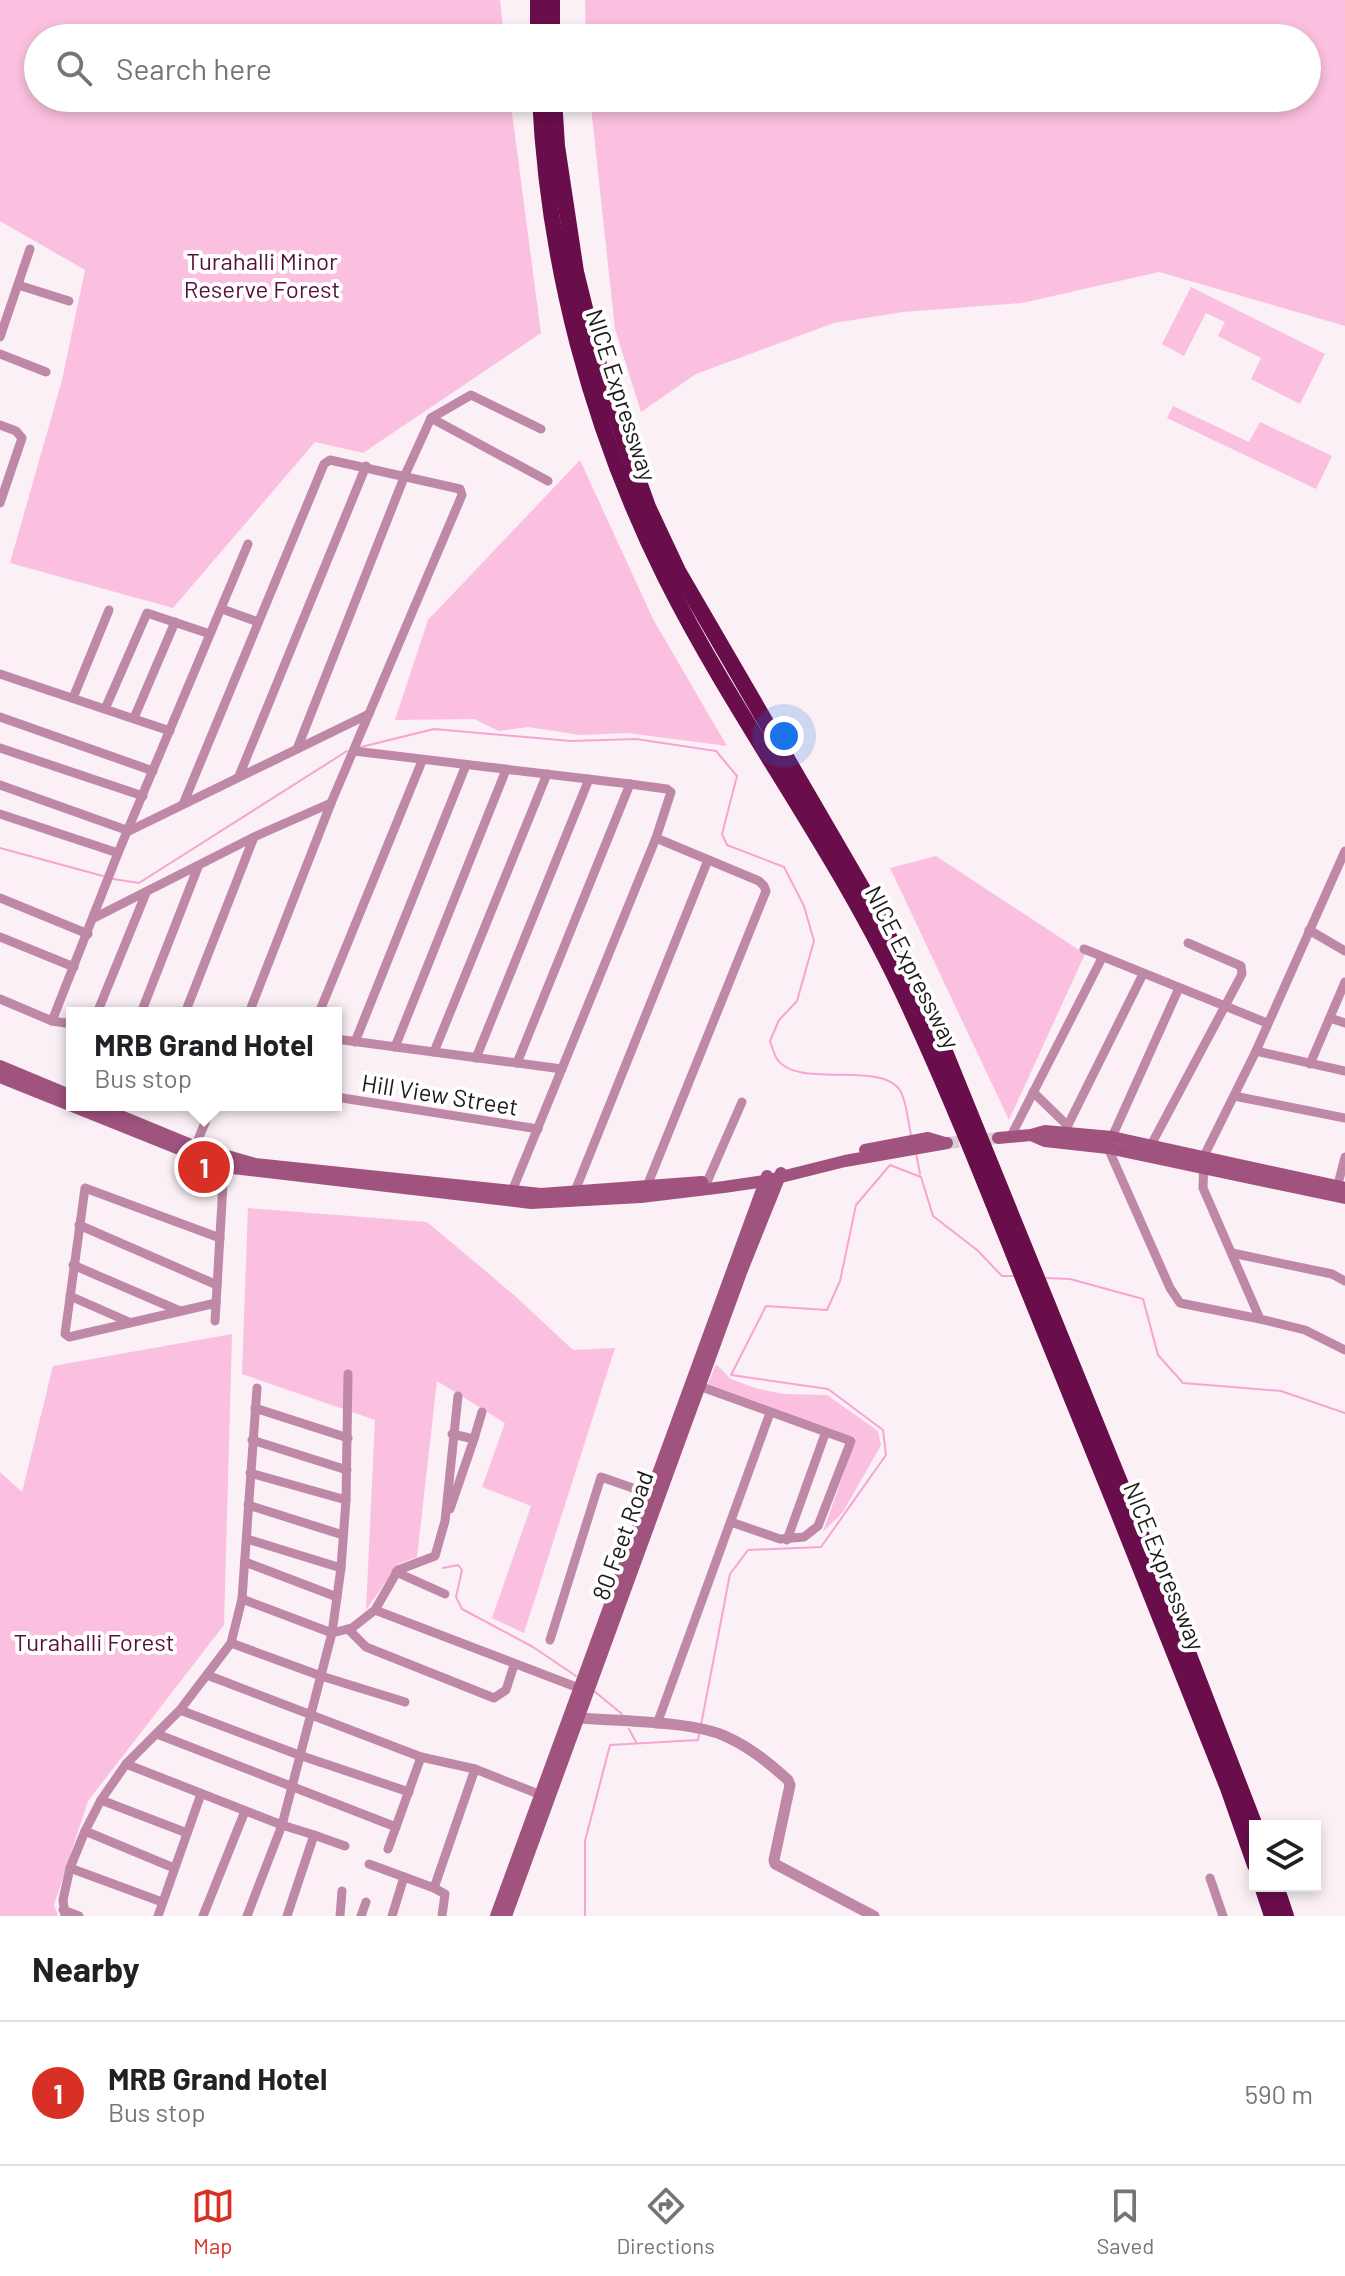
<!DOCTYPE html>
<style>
:root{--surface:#fff;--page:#f2f2f2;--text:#202124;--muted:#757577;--line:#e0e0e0;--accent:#d93025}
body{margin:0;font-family:Barlow,sans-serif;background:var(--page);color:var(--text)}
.controls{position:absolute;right:24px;bottom:24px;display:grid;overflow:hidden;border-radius:0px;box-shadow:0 4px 12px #0003}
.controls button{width:72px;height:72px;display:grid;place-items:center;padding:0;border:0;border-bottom:2px solid var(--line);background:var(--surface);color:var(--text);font:40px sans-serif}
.you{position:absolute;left:784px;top:736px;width:28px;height:28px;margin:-20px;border:6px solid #fff;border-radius:50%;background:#1a73e8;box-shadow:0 0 0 12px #1a73e833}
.badge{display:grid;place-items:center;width:52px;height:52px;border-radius:50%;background:var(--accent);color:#fff;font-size:26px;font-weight:700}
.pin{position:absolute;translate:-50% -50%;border:4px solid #fff;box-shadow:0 2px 8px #0006}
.popup{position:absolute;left:66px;top:1007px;width:276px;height:104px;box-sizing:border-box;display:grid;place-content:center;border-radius:0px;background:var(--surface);filter:drop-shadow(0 2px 6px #0005);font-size:26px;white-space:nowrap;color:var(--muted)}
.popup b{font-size:30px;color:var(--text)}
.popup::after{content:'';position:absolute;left:50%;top:100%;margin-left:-16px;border:16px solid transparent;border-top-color:var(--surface)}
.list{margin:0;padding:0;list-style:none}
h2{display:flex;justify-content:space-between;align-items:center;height:104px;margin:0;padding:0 32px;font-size:34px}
h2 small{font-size:26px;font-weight:400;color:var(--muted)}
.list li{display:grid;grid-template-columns:52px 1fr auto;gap:24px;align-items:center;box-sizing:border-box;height:144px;padding:0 32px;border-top:2px solid var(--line)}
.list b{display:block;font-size:30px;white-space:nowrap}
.list p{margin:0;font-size:26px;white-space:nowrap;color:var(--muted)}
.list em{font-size:26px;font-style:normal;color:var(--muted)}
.icon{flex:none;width:44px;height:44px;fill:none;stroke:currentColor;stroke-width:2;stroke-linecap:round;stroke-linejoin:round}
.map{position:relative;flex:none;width:1345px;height:1916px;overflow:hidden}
.search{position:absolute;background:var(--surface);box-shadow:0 4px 12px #0003;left:24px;right:24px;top:24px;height:88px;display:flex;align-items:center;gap:20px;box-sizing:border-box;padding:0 28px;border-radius:44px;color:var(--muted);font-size:30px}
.sheet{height:248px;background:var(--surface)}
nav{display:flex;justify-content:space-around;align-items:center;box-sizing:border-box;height:112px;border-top:2px solid var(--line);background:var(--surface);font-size:22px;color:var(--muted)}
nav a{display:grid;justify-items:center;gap:4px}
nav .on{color:var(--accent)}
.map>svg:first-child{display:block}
</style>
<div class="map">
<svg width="1345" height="1916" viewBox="0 0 1345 1916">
<rect width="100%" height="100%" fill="#faf0f5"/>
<g fill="#fbc0df">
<path d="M0,0H500L504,38H38V98H510L541,333L363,453L315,442L173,608L10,563L62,380L85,270L0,221Z"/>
<path d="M585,0H1345V326L1159,272L1022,303L903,312L834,323L696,374L641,412L615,329L590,98H1307V38H586Z"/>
<path d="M1191,287L1325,354L1300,404L1251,379L1261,358L1218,336L1225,322L1206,313L1184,356L1162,344Z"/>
<path d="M1173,406L1249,442L1260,422L1332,456L1316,489L1167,418Z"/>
<path d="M580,460L653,619L727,746L627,733L580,735L528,727L499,731L474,719L395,720L428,620Z"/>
<path d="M936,856L1085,954L1009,1120L890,868Z"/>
<path d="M248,1208L427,1222L514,1295L573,1350L615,1348L524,1633L492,1618L531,1506L482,1487L505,1423L437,1381L417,1557L398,1564L366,1610L375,1420L242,1374Z"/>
<path d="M232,1334L224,1625L88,1801L54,1905L58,1916H0V1472L22,1492L53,1366Z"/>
<path d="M716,1364L731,1379L755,1388L783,1394L827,1395L878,1431L881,1445L843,1512L823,1532L856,1438L707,1386Z"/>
</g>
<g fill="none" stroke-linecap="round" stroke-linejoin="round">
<g stroke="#f7a4d2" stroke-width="2">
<path d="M361,747L434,729L571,741L636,739L716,751L737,776L722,834L727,845L784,867L804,906L814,941L797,1001L779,1020L770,1041C772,1047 774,1054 777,1059C797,1090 884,1059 901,1092C907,1104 908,1122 911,1135"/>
<path d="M0,848L103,876"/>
<path d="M113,879L139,883L347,751"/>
<path d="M916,1153L920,1174"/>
<path d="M1046,1278L1070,1279L1143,1299L1158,1355L1183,1383L1281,1391L1345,1413"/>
<path d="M443,1568L458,1565L462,1570L456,1597L462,1609L533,1647L576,1676"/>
<path d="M594,1691L622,1714"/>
<path d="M701,1725L730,1574L748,1550L821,1547L886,1455L883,1430L828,1389L731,1375L766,1306L827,1310L840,1281L856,1205L890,1165L921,1177L933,1216L977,1250L1002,1276H1016"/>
<path d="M629,1729L636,1742"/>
<path d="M585,1916V1841L610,1745L698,1740L699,1735"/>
</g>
<path stroke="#d9d0d4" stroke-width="12" stroke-dasharray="12 6" stroke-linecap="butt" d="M947,1143L998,1138"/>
<g stroke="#bf88a6" stroke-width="9">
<path d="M18,285L69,301"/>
<path d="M0,337L30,249"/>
<path d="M0,354L46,372"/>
<path d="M431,418L548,481"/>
<path d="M0,425L16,431L22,438L0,503"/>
<path d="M222,609L258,622"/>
<path d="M0,674L170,731"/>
<path d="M73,698L109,610"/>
<path d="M105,709L147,613L210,634"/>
<path d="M0,717L153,771"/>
<path d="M134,718L175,622"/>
<path d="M0,748L143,796"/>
<path d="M297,749L405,475L431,418L471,395L541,429"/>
<path d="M354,751L630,784L667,789L671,792L656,838L510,1196"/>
<path d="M239,776L366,466"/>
<path d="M0,785L129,831L369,714"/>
<path d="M184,802L324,464L330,460L460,489L462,495L331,803L249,1013"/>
<path d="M0,814L118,853"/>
<path d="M0,898L88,934"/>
<path d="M94,918L254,837L331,803"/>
<path d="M1309,930L1345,951"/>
<path d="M0,937L74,967"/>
<path d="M1084,949L1267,1023"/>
<path d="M0,999L52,1021L72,1024"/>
<path d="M97,1013L146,893"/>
<path d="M141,1013L198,867"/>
<path d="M185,1013L254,837"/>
<path d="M319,1013L422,761"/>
<path d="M1330,1018L1345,1023"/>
<path d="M52,1021L118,853L248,544"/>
<path d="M336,1039L562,1069"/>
<path d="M355,1042L466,765"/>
<path d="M395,1047L506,770"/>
<path d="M1256,1051L1345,1071"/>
<path d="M434,1052L547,774"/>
<path d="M476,1058L589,779"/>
<path d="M517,1063L630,784"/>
<path d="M1310,1064L1345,982"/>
<path d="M1033,1092L1068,1126"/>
<path d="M1234,1096L1345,1118"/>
<path d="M336,1097L538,1129"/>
<path d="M1065,1131L1143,974"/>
<path d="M1011,1136L1102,958"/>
<path d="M1112,1137L1179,988"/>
<path d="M1151,1145L1242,974L1241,966L1188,943"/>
<path d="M1108,1148L1170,1288L1180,1303L1260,1319L1203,1188L1204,1156L1256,1051L1345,851"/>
<path d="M194,1150L212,1105"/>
<path d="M707,1182L742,1102"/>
<path d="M647,1186L766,891L764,886L759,881L656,838"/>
<path d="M575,1191L708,860"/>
<path d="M1336,1192L1345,1157"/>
<path d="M79,1225L217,1285"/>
<path d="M1232,1253L1332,1274L1345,1281"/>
<path d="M73,1265L180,1311"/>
<path d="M70,1296L129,1322"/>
<path d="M216,1303L69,1337L65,1334L85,1188L220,1238"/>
<path d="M1260,1319L1305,1330L1345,1350"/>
<path d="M215,1321L224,1167"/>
<path d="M699,1386L851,1441L818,1526L804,1537L780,1539L731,1522"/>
<path d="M255,1408L348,1438"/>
<path d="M474,1439L482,1412"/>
<path d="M252,1440L347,1470"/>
<path d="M250,1473L346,1500"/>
<path d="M248,1505L343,1535"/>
<path d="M450,1509L474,1439L452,1434"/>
<path d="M247,1539L341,1568"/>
<path d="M787,1540L825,1434"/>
<path d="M245,1562L337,1597"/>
<path d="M396,1572L445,1594"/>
<path d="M242,1599L332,1633L352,1628L375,1610L398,1570L435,1556L445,1521L458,1396"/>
<path d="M375,1610L584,1690"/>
<path d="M348,1629L366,1647L494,1698L506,1690L514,1665"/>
<path d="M550,1640L601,1477L650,1494"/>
<path d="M231,1643L321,1676L405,1702"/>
<path d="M207,1675L421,1757L475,1769L546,1797"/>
<path d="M180,1710L299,1755L409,1792"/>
<path d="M657,1724L770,1413"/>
<path d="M157,1734L396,1827"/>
<path d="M126,1764L282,1825L314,1835L287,1916"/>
<path d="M101,1800L187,1833"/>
<path d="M85,1831L174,1868"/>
<path d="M314,1835L345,1846"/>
<path d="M388,1849L421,1757"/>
<path d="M369,1864L434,1888"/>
<path d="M70,1868L162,1902"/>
<path d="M1210,1878L1223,1916"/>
<path d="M63,1910L79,1916"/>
<path d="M65,1916L63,1900L70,1868L85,1831L101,1800L126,1764L180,1710L231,1643L242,1599L257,1388"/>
<path d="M158,1916L201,1794"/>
<path d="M203,1916L245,1811"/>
<path d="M247,1916L282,1825L332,1633L341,1568L346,1500L348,1374"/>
<path d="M340,1916L342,1891"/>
<path d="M361,1916L366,1902"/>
<path d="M392,1916L404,1877"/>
<path d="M442,1916L445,1894L434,1888L475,1769"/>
</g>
<path stroke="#bf88a6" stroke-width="11" d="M579,1718C617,1721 695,1721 727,1737C751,1748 769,1763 788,1780L790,1785L774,1860L775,1864L874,1916"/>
<g stroke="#a15380" stroke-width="12">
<path d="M0,1066L72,1096"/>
<path d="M0,1077L224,1167L531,1203L641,1197L724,1187L765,1181L845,1161L947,1143"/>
<path d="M94,1105L196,1147L255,1164L541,1194L702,1182"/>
<path d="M1031,1135L1045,1141L1108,1148L1345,1198"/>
<path d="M998,1138L1031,1135L1045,1131L1112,1137L1345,1188"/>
<path d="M865,1150L928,1138L945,1143"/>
<path d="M496,1916L767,1176"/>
<path d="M506,1916L742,1270L781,1173"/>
</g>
<g stroke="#690d4b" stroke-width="16">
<path d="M538,0V38"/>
<path d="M552,38V0"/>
<path d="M540,98C548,264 591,428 665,577C738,723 839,854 907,1002C950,1094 987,1188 1025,1283C1094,1451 1161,1619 1228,1788L1255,1865"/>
<path d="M554,98L557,146L576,272L603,381L648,507L678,571L879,917L937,1032L1169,1603L1255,1826"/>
<path d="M1262,1886L1272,1916"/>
<path d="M1276,1886L1286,1916"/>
</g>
</g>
<g text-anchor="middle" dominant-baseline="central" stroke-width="8" stroke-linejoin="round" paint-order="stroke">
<g font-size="24" fill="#57103e" stroke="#fff">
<text x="262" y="260">Turahalli Minor<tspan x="262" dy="28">Reserve Forest</tspan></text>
<text x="94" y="1641">Turahalli Forest</text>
</g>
<g font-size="24" fill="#1d1a1c" stroke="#fff">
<text transform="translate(622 395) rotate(72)">NICE Expressway</text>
<text transform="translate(913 967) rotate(63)">NICE Expressway</text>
<text transform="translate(440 1094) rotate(9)">Hill View Street</text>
<text transform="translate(622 1535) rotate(-70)">80 Feet Road</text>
<text transform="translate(1165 1566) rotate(68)">NICE Expressway</text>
</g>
</g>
</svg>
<div class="controls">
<button><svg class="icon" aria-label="layers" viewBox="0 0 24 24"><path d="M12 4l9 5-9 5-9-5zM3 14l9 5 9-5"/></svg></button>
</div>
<div class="you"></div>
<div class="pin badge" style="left:204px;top:1167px">1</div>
<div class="popup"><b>MRB Grand Hotel</b>Bus stop</div>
<div class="search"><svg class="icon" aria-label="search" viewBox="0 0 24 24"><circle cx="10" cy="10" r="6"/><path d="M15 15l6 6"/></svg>Search here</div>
</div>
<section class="sheet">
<h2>Nearby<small></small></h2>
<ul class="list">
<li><span class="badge">1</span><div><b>MRB Grand Hotel</b><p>Bus stop</p></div><em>590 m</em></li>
</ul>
</section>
<nav>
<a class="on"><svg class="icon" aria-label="map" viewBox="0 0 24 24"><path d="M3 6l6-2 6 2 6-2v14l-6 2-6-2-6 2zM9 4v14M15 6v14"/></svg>Map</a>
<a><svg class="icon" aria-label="directions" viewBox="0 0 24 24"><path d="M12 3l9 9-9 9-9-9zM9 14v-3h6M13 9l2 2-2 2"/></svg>Directions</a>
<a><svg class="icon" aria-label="saved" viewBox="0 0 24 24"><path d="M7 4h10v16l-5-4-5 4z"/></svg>Saved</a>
</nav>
